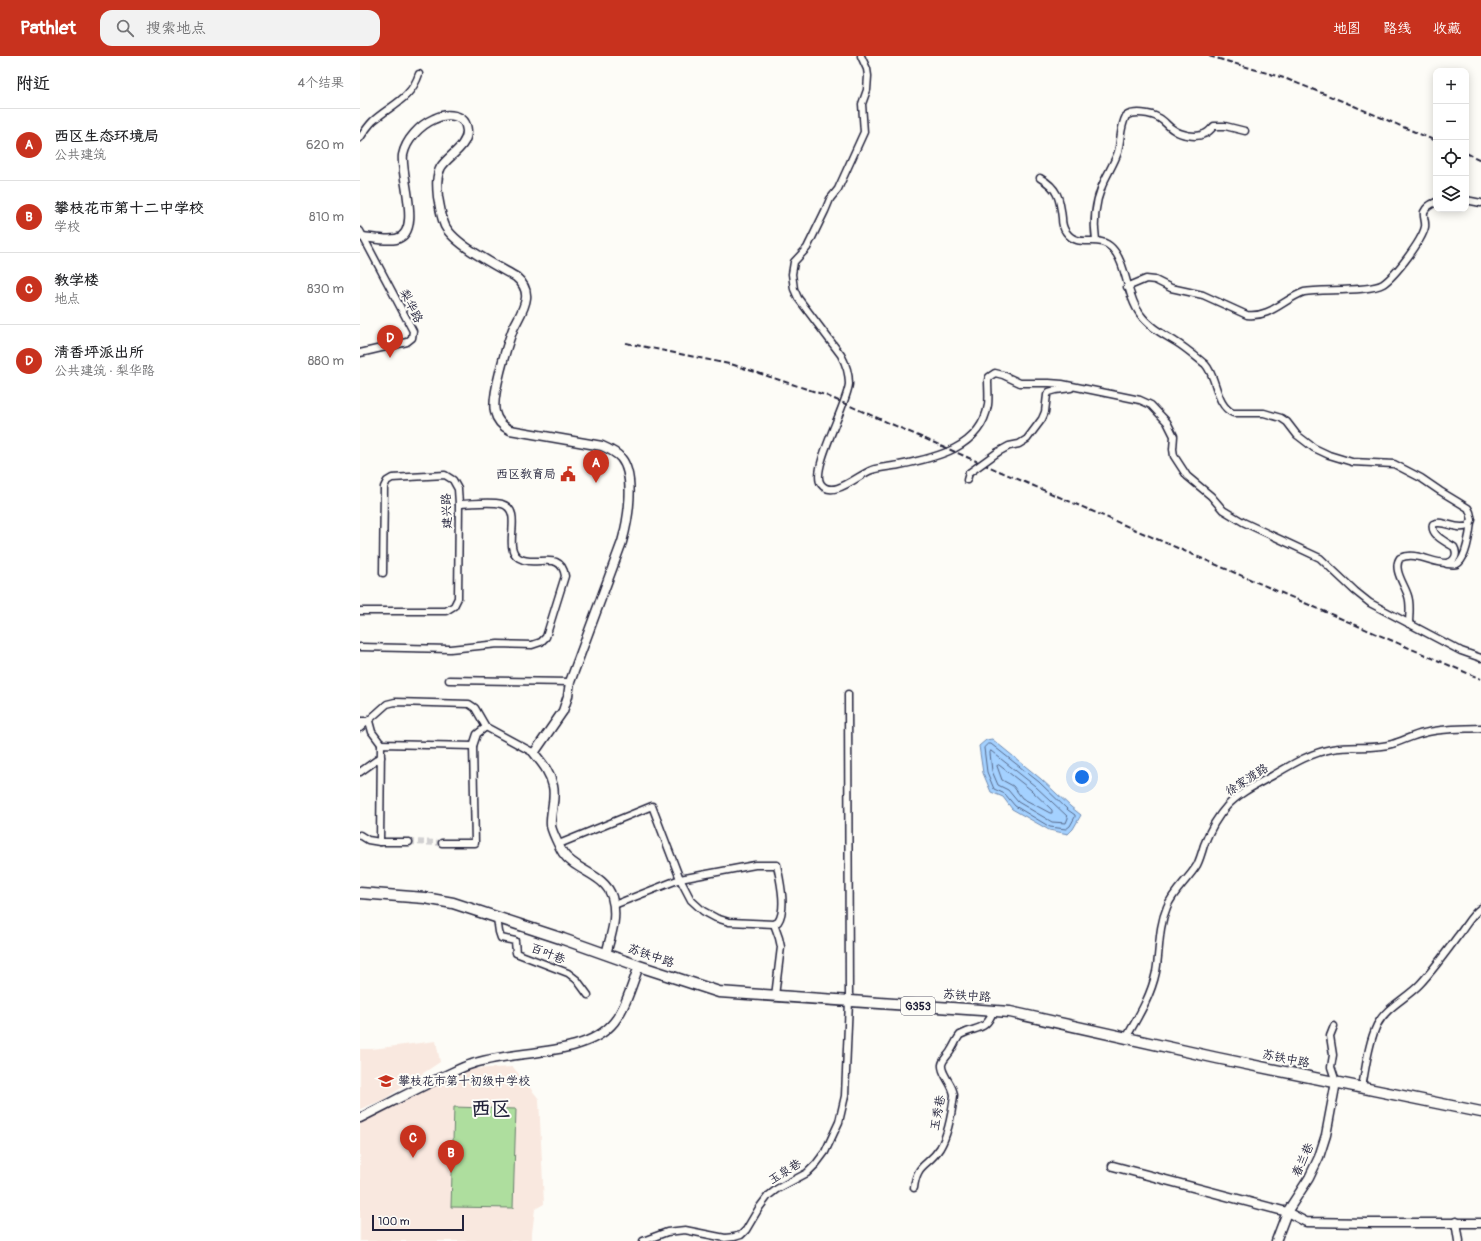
<!DOCTYPE html>
<html lang="zh">
<meta charset="utf-8">
<style>
:root{--surface:#fff;--page:#f2f2f2;--text:#202124;--muted:#757577;--line:#e0e0e0;--accent:#c8321e}
body{margin:0;font-family:Pangolin,"LXGW WenKai TC",sans-serif;background:var(--page);color:var(--text)}
.controls{position:absolute;right:12px;top:12px;display:grid;overflow:hidden;border-radius:8px;box-shadow:0 2px 10px #0003}
.controls button{width:36px;height:36px;display:grid;place-items:center;padding:0;border:0;border-bottom:1px solid var(--line);background:var(--surface);color:var(--text);font:20px sans-serif}
.scale{position:absolute;left:12px;bottom:10px;width:92px;box-sizing:border-box;padding-left:4px;border:2px solid #22223b;border-top:0;font-size:11px;line-height:14px;white-space:nowrap;color:#22223b;-webkit-text-stroke:3px #fdfcf7;paint-order:stroke}
.you{position:absolute;left:722px;top:721px;width:14px;height:14px;margin:-10px;border:3px solid #fff;border-radius:50%;background:#1a73e8;box-shadow:0 0 0 6px #1a73e833}
.badge{display:grid;place-items:center;width:26px;height:26px;border-radius:50%;background:var(--accent);color:#fff;font-size:13px;font-weight:700}
.pin{position:absolute;translate:-50% -33px;filter:drop-shadow(0 1px 2px #0008)}
.pin::after{content:'';position:absolute;top:21px;width:14px;height:12px;background:inherit;clip-path:polygon(0 0,100% 0,50% 100%)}
.list{margin:0;padding:0;list-style:none}
h2{display:flex;justify-content:space-between;align-items:center;height:52px;margin:0;padding:0 16px;font-size:17px}
h2 small{font-size:13px;font-weight:400;color:var(--muted)}
.list li{display:grid;grid-template-columns:26px 1fr auto;gap:12px;align-items:center;box-sizing:border-box;height:72px;padding:0 16px;border-top:1px solid var(--line)}
.list b{display:block;font-size:15px;white-space:nowrap}
.list p{margin:0;font-size:13px;white-space:nowrap;color:var(--muted)}
.list em{font-size:13px;font-style:normal;color:var(--muted)}
.icon{flex:none;width:22px;height:22px;fill:none;stroke:currentColor;stroke-width:2;stroke-linecap:round;stroke-linejoin:round}
.map{position:relative;flex:none;width:1121px;height:1185px;overflow:hidden}
header{display:flex;align-items:center;gap:24px;box-sizing:border-box;height:56px;padding:0 20px;background:var(--accent);color:#fff}
header strong{font-size:19px}
nav{display:flex;gap:22px;margin-inline-start:auto;font-size:14px}
.search{width:280px;height:36px;background:var(--page);display:flex;align-items:center;gap:10px;box-sizing:border-box;padding:0 14px;border-radius:12px;color:var(--muted);font-size:15px}
main{display:flex}
aside{flex:1;background:var(--surface)}
.map>svg:first-child{display:block}
</style>
<header>
<strong>Pathlet</strong>
<div class="search"><svg class="icon" aria-label="search" viewBox="0 0 24 24"><circle cx="10" cy="10" r="6"/><path d="M15 15l6 6"/></svg>搜索地点</div>
<nav><a>地图</a><a>路线</a><a>收藏</a></nav>
</header>
<main>
<aside>
<h2>附近<small>4个结果</small></h2>
<ul class="list">
<li><span class="badge">A</span><div><b>西区生态环境局</b><p>公共建筑</p></div><em>620 m</em></li>
<li><span class="badge">B</span><div><b>攀枝花市第十二中学校</b><p>学校</p></div><em>810 m</em></li>
<li><span class="badge">C</span><div><b>教学楼</b><p>地点</p></div><em>830 m</em></li>
<li><span class="badge">D</span><div><b>清香坪派出所</b><p>公共建筑 · 梨华路</p></div><em>880 m</em></li>
</ul>
</aside>
<div class="map">
<svg width="1121" height="1185" viewBox="0 0 1121 1185">
<rect width="100%" height="100%" fill="#fdfcf7"/>
<filter id="ink" filterUnits="userSpaceOnUse"><feTurbulence type="fractalNoise" baseFrequency=".025" numOctaves="2"/><feDisplacementMap in="SourceGraphic" scale="8" xChannelSelector="R" yChannelSelector="G"/><feConvolveMatrix kernelMatrix="1 2 1 2 8 2 1 2 1" color-interpolation-filters="sRGB"/></filter>
<g filter="url(#ink)">
<g fill="#f9e8df">
<path d="M76,985L80,1006L23,1044L0,1053V993H12Z"/>
<path d="M153,1011L179,1043L184,1148L175,1153L171,1185H0V1066L111,1013Z"/>
</g>
<path fill="#aede9e" stroke="#68806c" d="M94,1051L156,1053L153,1152L91,1151Z"/>
<path fill="#a4d1ff" stroke="#708bb1" d="M632,683L681,723L711,751L721,759L713,773L708,778L689,774L652,753L643,741L631,736L623,717L619,690L626,684Z"/>
<g fill="none" stroke-linecap="round" stroke-linejoin="round">
<g stroke="#566889" stroke-width="1">
<path d="M628,688H631L679,726L708,754L715,759V761L710,770L706,773L690,771L655,750L645,738L634,733L627,716L624,692Z"/>
<path d="M631,695L675,730L708,761V762L706,767L692,766L658,746L648,734L638,729L632,715L630,697Z"/>
<path d="M639,709L671,734L692,754V757H690L662,742L653,730L642,724L637,710Z"/>
</g>
<path stroke="#d1d0d1" stroke-width="6" stroke-dasharray="6 3" stroke-linecap="butt" d="M49,786L82,787"/>
<g stroke="#22223b" stroke-width="9">
<g id="minor">
<path d="M501,0L507,13L508,20L507,34L502,48L504,76L478,133L470,143L465,155L447,192L434,206L432,218L434,233L438,242L481,299C486,308 489,317 489,328C487,349 450,414 461,428C473,444 499,418 512,414C520,411 530,411 539,409C575,402 621,392 628,349C629,341 628,332 628,324L629,321L635,317L643,319L660,327H689L702,328L780,344L791,349L807,366L814,380L813,393L814,400L827,420L851,440L863,454L883,466L960,502L995,535L1010,547L1101,595L1121,602"/>
<path d="M0,82C4,76 8,70 13,65C31,49 51,43 59,18"/>
<path d="M680,122C698,132 700,143 702,162C702,167 703,172 706,176C719,194 738,177 752,192C767,208 766,239 780,258C789,271 803,278 816,286C826,292 836,301 845,308C858,322 855,349 873,357H904L921,362L927,366L937,379L954,392L969,399L992,406L1034,408L1061,422L1080,435L1108,452L1110,456L1112,464L1108,470C1095,475 1084,463 1073,468C1070,479 1086,486 1094,491C1098,498 1095,506 1086,507C1071,507 1056,495 1040,502C1032,513 1045,529 1048,540C1051,549 1049,559 1049,568"/>
<path d="M1106,144L1121,147"/>
<path d="M0,175L53,275L52,282L47,286L0,297"/>
<path d="M736,184C733,165 735,148 742,130C747,118 754,108 758,96C761,84 760,71 766,60C774,55 791,57 799,62C805,65 808,71 814,74C821,79 836,82 844,78C848,77 851,73 854,70H865L885,75"/>
<path d="M767,231L786,223L795,224L811,232L843,239L887,259C910,262 924,243 944,236C962,233 1010,236 1023,228C1035,220 1062,185 1065,171C1066,166 1063,161 1064,156C1066,151 1071,148 1076,146"/>
<path d="M638,396L649,390L659,388L667,383L682,363L685,356L687,339L689,336L696,334L711,332"/>
<path d="M607,424L609,417"/>
<path d="M1087,508C1091,508 1094,509 1097,508C1106,504 1110,475 1111,466"/>
<path d="M0,555H86L94,550L98,542L99,448L98,433L93,424L85,419L32,422L27,425L24,431L23,517"/>
<path d="M0,591L90,593L138,588L172,589L181,586L186,581L205,520C201,493 175,512 159,502C141,491 165,455 142,448C129,445 112,448 99,448"/>
<path d="M89,624L210,626"/>
<path d="M0,665H9L12,676L21,688"/>
<path d="M0,672L27,648L35,646L109,648L115,652L126,671L174,697"/>
<path d="M0,716L21,701"/>
<path d="M0,779L8,784L20,786"/>
<path d="M49,786H20L21,688L113,690"/>
<path d="M82,787H115L113,690L117,678L126,671"/>
<path d="M199,788L292,750L320,823L331,844L343,855L356,862L369,866L414,868L418,866C427,853 420,824 417,809H395L320,823L254,849"/>
<path d="M137,862L139,876L141,882L155,885L156,897L208,917L217,924L228,939"/>
<path d="M414,868L419,882L421,891L415,940"/>
<path d="M974,970L970,980L973,999L971,1011L976,1026"/>
<path d="M766,982C778,961 791,940 796,916C800,894 798,872 807,851C813,835 828,824 837,809C840,803 842,796 844,789C849,776 857,761 867,750C879,737 896,729 912,720C931,709 950,697 972,693C992,689 1013,694 1032,688C1043,685 1053,679 1064,677C1082,672 1102,673 1121,672"/>
<path d="M1002,1031C1006,1011 1008,988 1017,969C1026,951 1047,942 1060,928C1074,913 1086,896 1098,880C1106,870 1110,860 1121,852"/>
<path d="M554,1132C557,1106 568,1111 580,1092C589,1077 592,1056 594,1039C593,1031 589,1027 586,1021C578,1007 583,1006 590,996C594,990 596,984 600,979C616,970 626,976 633,955"/>
<path d="M283,1185L307,1176L325,1174L365,1182L374,1181L381,1179L386,1174L399,1152L408,1140L417,1133L447,1117L456,1108L465,1096L479,1066L485,1040L489,945L488,638"/>
</g>
</g>
<g stroke="#22223b" stroke-width="11">
<g id="tertiary">
<path d="M3,181C13,182 26,185 36,183C63,177 40,119 43,99C46,84 60,69 74,63C86,57 106,57 107,75C107,91 89,99 81,111C76,120 77,131 78,141C80,151 81,161 85,170C95,189 137,210 156,221C163,227 167,233 166,242C165,253 157,264 153,273C147,289 131,341 135,356C137,365 142,370 150,374L242,390C249,393 256,396 261,402C276,420 268,465 262,486L210,626L208,640L203,655L174,697C182,707 190,716 193,730C196,743 190,756 191,769C191,774 200,792 203,797C215,815 245,818 252,841C258,861 251,879 246,898"/>
<path d="M0,1062C28,1048 56,1033 84,1020C93,1016 102,1011 112,1008C154,993 225,1002 254,966C266,951 272,928 279,910"/>
<path d="M753,1110L927,1156L946,1166L1008,1167H1121"/>
<path d="M1096,1166L1099,1185"/>
<path d="M916,1185L927,1156L949,1122L959,1101L966,1079L976,1026"/>
</g>
</g>
<g stroke="#22223b" stroke-width="13">
<path id="trunk" d="M0,837L65,842L93,847L203,883L279,910L359,936L650,956L857,1002L1121,1056"/>
</g>
<use href="#minor" stroke="#fdfcf7" stroke-width="6"/>
<use href="#tertiary" stroke="#fdfcf7" stroke-width="8"/>
<use href="#trunk" stroke="#fdfcf7" stroke-width="10"/>
<g stroke="#22223b" stroke-width="2" stroke-dasharray="6 3" stroke-linecap="butt">
<path d="M849,0L924,22L987,47L1076,85"/>
<path d="M1106,97L1121,104"/>
<path d="M266,287L374,309L465,339L609,402L1121,623"/>
</g>
<g stroke="#22223b" stroke-width="9" stroke-linecap="butt">
<path id="minor-bridge" d="M609,417L638,396"/>
</g>
<use href="#minor-bridge" stroke="#fdfcf7" stroke-width="6"/>
</g>
</g>
<defs>
<g id="civic-bare" transform="scale(1.2)"><path d="M-.6-6.5H3V-4.5H.6V-3L4-1V1h2V6H-6V1h2V-1L-.6-3ZM-1.2 2.5V6h2.4V2.5Z" fill="#c8321e" stroke="#fdfcf7" stroke-width="2.5" paint-order="stroke"/></g>
<g id="school-bare" transform="scale(1.2)"><path d="M0-5L7-2L0 1L-7-2ZM-4 1L0 2.5L4 1V4Q0 6-4 4Z" fill="#c8321e" stroke="#fdfcf7" stroke-width="2.5" paint-order="stroke"/></g>
</defs>
<g fill-rule="evenodd">
<use href="#civic-bare" x="208" y="418"/>
<use href="#school-bare" x="26" y="1025"/>
</g>
<g text-anchor="middle" dominant-baseline="central" stroke-width="4" stroke-linejoin="round" paint-order="stroke">
<rect fill="#fdfcf7" stroke="#646373" stroke-width="1" x="541" y="941" width="34" height="18" rx="3"/>
<g font-size="11" font-weight="bold" fill="#22223b">
<text x="558" y="950">G353</text>
</g>
<g font-size="12" fill="#22223b" stroke="#fdfcf7">
<text transform="translate(51 250) rotate(63)">梨华路</text>
<text transform="translate(87 455) rotate(-92)">建兴路</text>
<text transform="translate(887 724) rotate(-33)">徐家渡路</text>
<text transform="translate(188 898) rotate(21)">百叶巷</text>
<text transform="translate(291 900) rotate(19)">苏铁中路</text>
<text transform="translate(607 940) rotate(4)">苏铁中路</text>
<text transform="translate(926 1003) rotate(11)">苏铁中路</text>
<text transform="translate(578 1057) rotate(-79)">玉秀巷</text>
<text transform="translate(943 1104) rotate(-66)">春兰巷</text>
<text transform="translate(425 1116) rotate(-32)">玉泉巷</text>
</g>
<g font-size="12" fill="#22223b" stroke="#fdfcf7" text-anchor="end">
<text x="196" y="418">西区教育局</text>
<text x="38" y="1025" text-anchor="start">攀枝花市第十初级中学校</text>
</g>
<g font-size="20" font-weight="bold" fill="#22223b" stroke="#fdfcf7">
<text x="131" y="1052">西区</text>
</g>
</g>
</svg>
<div class="controls">
<button>+</button>
<button>−</button>
<button><svg class="icon" aria-label="locate" viewBox="0 0 24 24"><circle cx="12" cy="12" r="6"/><path d="M12 2v4M12 18v4M2 12h4M18 12h4"/></svg></button>
<button><svg class="icon" aria-label="layers" viewBox="0 0 24 24"><path d="M12 4l9 5-9 5-9-5zM3 14l9 5 9-5"/></svg></button>
</div>
<div class="scale">100 m</div>
<div class="you"></div>
<div class="pin badge" style="left:236px;top:427px">A</div>
<div class="pin badge" style="left:91px;top:1117px">B</div>
<div class="pin badge" style="left:53px;top:1102px">C</div>
<div class="pin badge" style="left:30px;top:302px">D</div>
</div>
</main>
